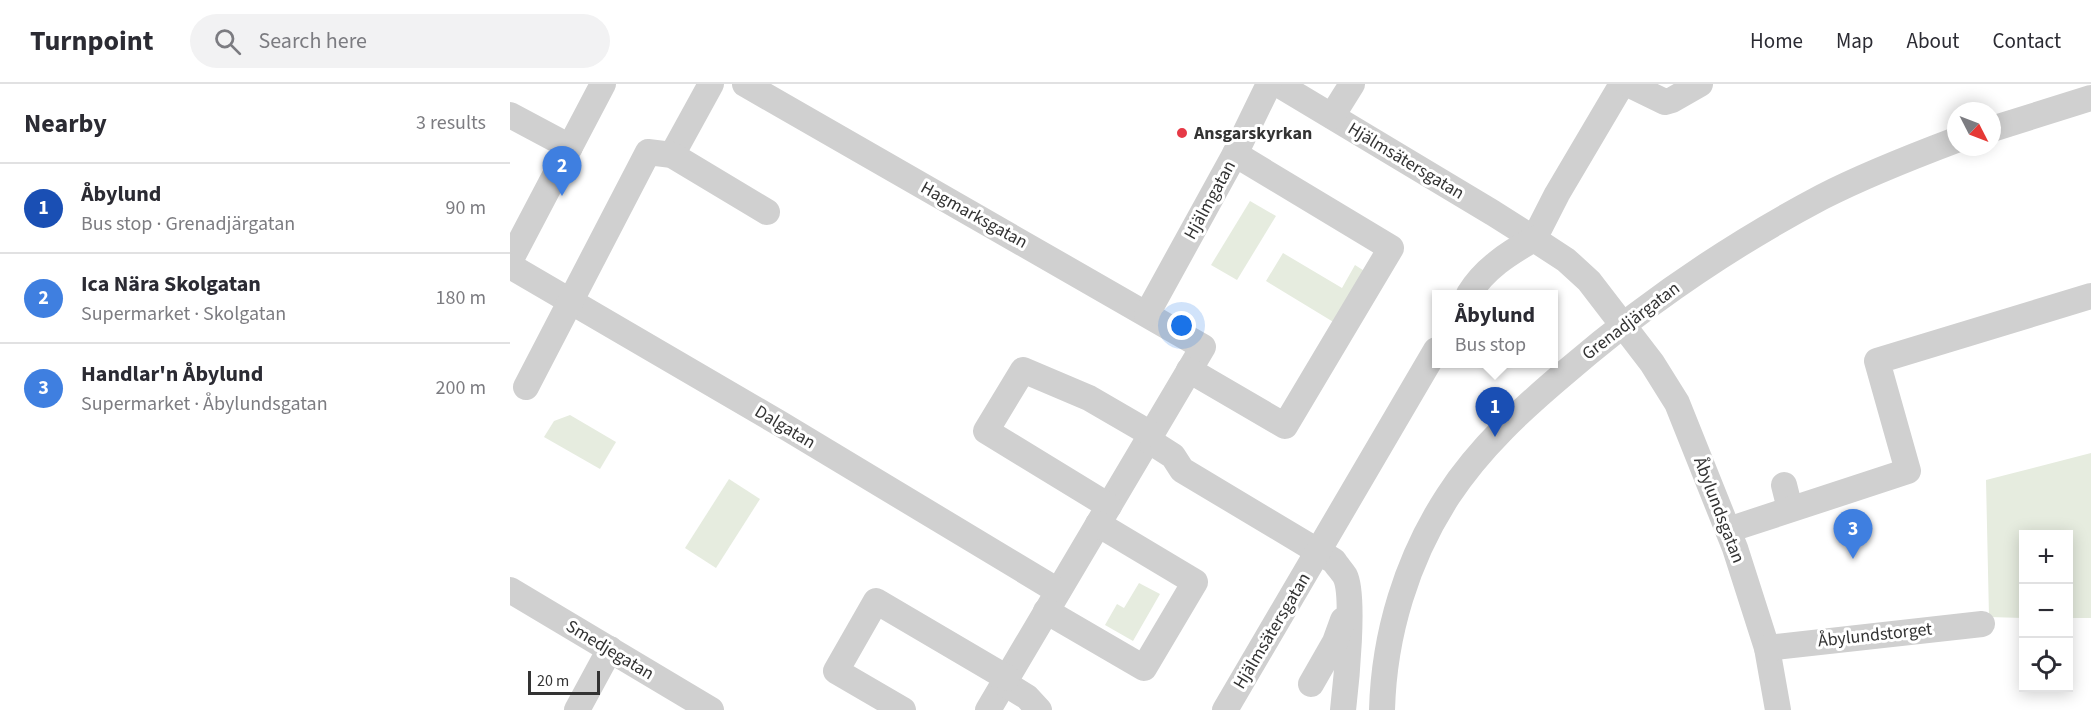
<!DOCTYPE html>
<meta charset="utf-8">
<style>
:root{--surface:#fff;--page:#f2f2f3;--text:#2b2b33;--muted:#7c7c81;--line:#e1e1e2;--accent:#e63946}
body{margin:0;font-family:"Source Sans 3",sans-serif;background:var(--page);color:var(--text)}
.controls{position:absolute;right:18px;bottom:18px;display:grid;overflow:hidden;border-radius:0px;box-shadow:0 3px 15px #0003}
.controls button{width:54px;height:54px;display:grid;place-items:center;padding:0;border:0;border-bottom:2px solid var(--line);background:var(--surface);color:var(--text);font:30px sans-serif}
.compass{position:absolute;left:1437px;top:18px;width:54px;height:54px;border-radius:50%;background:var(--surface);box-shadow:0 3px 15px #0003;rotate:132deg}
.scale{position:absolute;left:18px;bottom:15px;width:72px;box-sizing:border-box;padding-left:6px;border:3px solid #333;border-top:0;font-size:16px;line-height:21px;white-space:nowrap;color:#333;-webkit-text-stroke:4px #fff;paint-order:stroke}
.you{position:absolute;left:672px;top:242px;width:21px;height:21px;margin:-15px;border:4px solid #fff;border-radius:50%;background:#1a73e8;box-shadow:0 0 0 9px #1a73e833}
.badge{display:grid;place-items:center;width:39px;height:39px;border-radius:50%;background:var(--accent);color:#fff;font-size:20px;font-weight:700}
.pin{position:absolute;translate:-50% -50px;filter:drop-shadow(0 2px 3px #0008)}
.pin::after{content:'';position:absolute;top:32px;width:21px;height:18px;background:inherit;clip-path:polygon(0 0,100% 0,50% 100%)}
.popup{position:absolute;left:922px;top:206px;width:126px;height:78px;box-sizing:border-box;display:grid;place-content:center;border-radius:0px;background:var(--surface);filter:drop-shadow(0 2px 4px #0005);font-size:20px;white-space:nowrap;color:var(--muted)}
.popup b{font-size:22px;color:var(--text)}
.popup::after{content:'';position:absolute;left:50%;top:100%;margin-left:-12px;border:12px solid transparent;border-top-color:var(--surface)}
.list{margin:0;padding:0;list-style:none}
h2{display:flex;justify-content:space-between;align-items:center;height:78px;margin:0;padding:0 24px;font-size:26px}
h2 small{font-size:20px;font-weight:400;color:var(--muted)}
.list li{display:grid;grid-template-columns:39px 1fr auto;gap:18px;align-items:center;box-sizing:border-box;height:90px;padding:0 24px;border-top:2px solid var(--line)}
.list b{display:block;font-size:22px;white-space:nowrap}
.list p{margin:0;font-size:20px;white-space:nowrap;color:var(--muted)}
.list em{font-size:20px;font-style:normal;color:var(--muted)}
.icon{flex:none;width:33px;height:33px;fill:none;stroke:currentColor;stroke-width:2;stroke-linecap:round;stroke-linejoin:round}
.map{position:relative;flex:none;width:1581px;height:626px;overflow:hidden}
header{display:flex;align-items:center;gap:36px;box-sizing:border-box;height:84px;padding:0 30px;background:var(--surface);border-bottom:2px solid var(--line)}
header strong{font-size:28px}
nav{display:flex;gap:33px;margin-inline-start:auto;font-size:21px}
.search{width:420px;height:54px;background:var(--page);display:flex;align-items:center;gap:15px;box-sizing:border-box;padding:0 21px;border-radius:33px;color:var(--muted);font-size:22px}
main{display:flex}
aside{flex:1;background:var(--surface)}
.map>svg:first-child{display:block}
</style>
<header>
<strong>Turnpoint</strong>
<div class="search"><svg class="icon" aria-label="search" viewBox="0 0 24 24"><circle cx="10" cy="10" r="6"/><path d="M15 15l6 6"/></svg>Search here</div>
<nav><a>Home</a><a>Map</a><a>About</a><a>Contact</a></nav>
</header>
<main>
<aside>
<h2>Nearby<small>3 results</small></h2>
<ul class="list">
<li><span class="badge" style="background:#1a4fb4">1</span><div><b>Åbylund</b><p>Bus stop · Grenadjärgatan</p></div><em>90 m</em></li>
<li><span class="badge" style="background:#3f7fe0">2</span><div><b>Ica Nära Skolgatan</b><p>Supermarket · Skolgatan</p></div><em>180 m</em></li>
<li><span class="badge" style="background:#3f7fe0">3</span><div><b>Handlar'n Åbylund</b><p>Supermarket · Åbylundsgatan</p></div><em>200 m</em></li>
</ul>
</aside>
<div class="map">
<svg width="1581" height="626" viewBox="0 0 1581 626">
<rect width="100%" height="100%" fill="#fff"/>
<g fill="#e6ecdf">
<path d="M740,117L766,132L727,196L701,181Z"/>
<path d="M773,169L832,204L845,181L856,188L825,239L756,197Z"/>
<path d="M60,331L106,358L90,385L34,353L44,337Z"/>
<path d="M1581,369V534H1559L1558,450H1514L1513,534L1479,533L1476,396Z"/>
<path d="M219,395L250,415L206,484L175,464Z"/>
<path d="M629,499L650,510L623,557L595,541L607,520L614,524Z"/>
</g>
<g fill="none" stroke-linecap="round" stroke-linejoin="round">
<g stroke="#d0d0d0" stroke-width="26">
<path d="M235,0L693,263L478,626"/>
<path d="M768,0L983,129L1024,155L1047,110L1112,0"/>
<path d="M1118,0L1155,18L1162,16L1190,0"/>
<path d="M0,31L60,63"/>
<path d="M822,32L842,0"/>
<path d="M1482,45L1581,14"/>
<path d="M162,71L201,0"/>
<path d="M0,177L93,0"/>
<path d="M0,182L269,339L548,507"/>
<path d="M959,210C974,185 999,169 1024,155L1056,176L1079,197L1142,279L1167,319L1225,464L1257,564L1268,626"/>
<path d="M637,230L725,70L759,0"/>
<path d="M679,286L775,342L881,164L725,70"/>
<path d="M16,303L138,68L162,71L257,128"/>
<path d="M638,356L663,372L672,386L824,477C827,482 832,487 835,492C845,511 836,601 833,626"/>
<path d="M1274,401L1280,425"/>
<path d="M599,422L476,347L513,286L579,314L641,350"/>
<path d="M1218,446L1398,387L1367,277L1581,212"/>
<path d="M0,506L201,626"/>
<path d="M536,527L634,584L685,498L588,440"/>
<path d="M1257,564L1472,540"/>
<path d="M494,599L517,613L529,626"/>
<path d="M801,600L825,558L833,536"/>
<path d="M67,626L100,565"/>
<path d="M393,626L326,587L366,517L497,594"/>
<path d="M715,626L926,266"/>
<path d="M872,626C874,550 897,475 938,412C970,363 1013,324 1057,287C1135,220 1221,161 1312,113C1355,91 1401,73 1446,56"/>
</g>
</g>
<circle fill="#e63946" stroke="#fff" stroke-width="2" cx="672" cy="49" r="6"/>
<g text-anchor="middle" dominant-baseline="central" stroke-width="6" stroke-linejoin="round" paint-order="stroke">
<g font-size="18" font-weight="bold" fill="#333" stroke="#fff" text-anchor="start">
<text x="684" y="49">Ansgarskyrkan</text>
</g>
<g font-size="18" fill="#333" stroke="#fff">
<text transform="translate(896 77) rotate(31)">Hjälmsätersgatan</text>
<text transform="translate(700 116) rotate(-61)">Hjälmgatan</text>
<text transform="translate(464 131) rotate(29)">Hagmarksgatan</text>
<text transform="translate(1121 237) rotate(-37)">Grenadjärgatan</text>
<text transform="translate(275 343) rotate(31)">Dalgatan</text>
<text transform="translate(1209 426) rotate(69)">Åbylundsgatan</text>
<text transform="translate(762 547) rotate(-59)">Hjälmsätersgatan</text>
<text transform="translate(1365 551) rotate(-6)">Åbylundstorget</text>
<text transform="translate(100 566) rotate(31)">Smedjegatan</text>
</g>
</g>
</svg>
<div class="controls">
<button>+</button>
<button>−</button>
<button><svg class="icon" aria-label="locate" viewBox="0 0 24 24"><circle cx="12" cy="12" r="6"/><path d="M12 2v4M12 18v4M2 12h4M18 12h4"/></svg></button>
</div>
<svg class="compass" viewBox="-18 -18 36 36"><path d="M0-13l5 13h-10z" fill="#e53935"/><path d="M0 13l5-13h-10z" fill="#7c7c81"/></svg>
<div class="scale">20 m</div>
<div class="you"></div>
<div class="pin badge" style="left:985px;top:353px;background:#1a4fb4">1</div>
<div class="popup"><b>Åbylund</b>Bus stop</div>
<div class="pin badge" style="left:52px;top:112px;background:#3f7fe0">2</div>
<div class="pin badge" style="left:1343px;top:475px;background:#3f7fe0">3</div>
</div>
</main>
